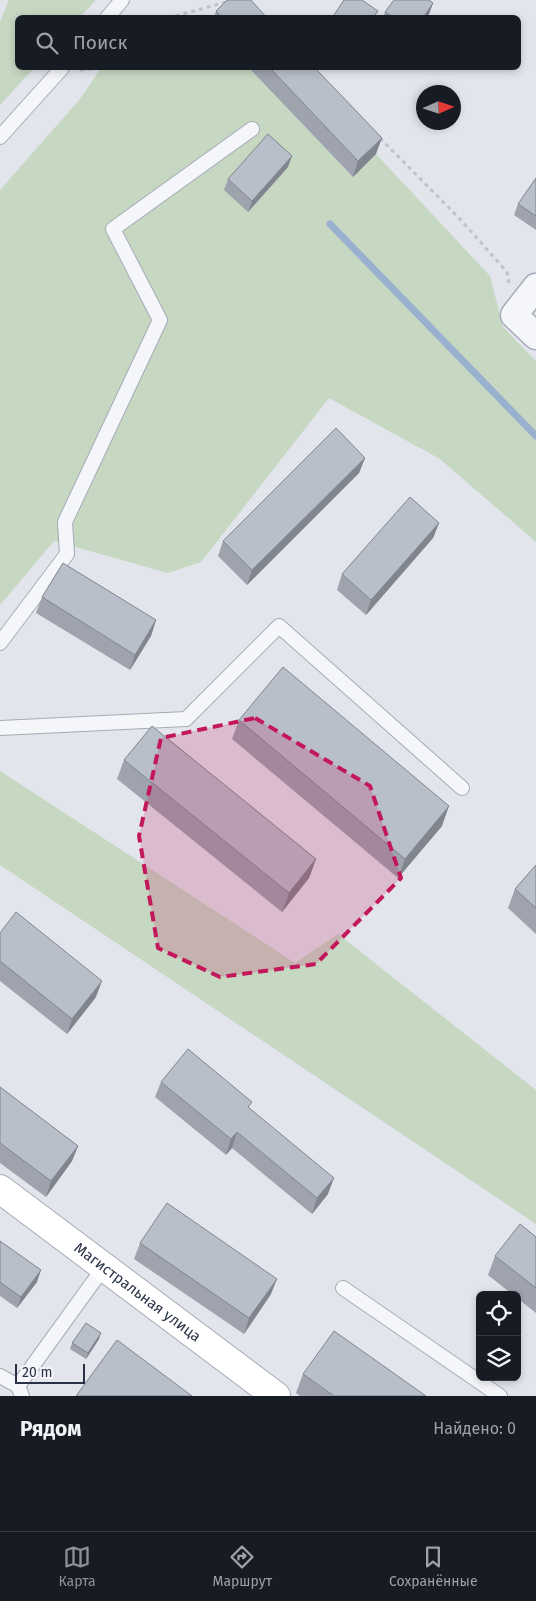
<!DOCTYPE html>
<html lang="ru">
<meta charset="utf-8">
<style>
:root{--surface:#171b24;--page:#20242c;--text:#f1f3f6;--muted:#9ea1a6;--line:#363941;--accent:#8c9099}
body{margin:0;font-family:"Fira Sans",sans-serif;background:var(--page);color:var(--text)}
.controls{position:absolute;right:15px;bottom:15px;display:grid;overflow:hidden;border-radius:8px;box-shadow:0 2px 8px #0003}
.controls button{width:45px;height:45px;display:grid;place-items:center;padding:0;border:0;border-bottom:1px solid var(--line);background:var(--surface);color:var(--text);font:25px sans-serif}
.compass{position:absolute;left:416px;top:85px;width:45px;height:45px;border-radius:50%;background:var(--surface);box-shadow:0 2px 8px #0003;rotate:87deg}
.scale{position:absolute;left:15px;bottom:12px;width:70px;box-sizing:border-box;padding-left:5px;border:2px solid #283146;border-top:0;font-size:14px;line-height:18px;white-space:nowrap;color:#283146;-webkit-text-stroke:4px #f2f4f9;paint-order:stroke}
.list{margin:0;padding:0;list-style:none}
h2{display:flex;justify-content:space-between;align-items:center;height:65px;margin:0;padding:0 20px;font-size:21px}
h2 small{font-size:16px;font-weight:400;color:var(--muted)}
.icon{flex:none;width:28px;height:28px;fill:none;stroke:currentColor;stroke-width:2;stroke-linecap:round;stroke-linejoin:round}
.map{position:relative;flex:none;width:536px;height:1396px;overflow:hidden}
.search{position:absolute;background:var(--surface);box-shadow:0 2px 8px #0003;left:15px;right:15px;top:15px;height:55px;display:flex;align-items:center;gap:12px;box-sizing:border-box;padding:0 18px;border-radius:8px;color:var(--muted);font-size:19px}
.sheet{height:135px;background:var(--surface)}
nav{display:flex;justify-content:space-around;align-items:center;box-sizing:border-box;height:70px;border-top:1px solid var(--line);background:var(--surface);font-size:14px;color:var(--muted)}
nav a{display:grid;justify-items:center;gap:2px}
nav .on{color:var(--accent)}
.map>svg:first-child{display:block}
</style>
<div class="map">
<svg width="536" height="1396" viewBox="0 0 536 1396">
<rect width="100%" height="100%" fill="#e2e5ec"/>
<g fill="#c6d7c2">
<path d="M9,0H96L80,17L18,18V68H34L0,105V22Z"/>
<path d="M101,68H249L352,176L376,154L490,276L503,327L536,361V542L440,459L329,398L201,562L168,573L54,541L0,605V190L80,99Z"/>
<path d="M0,771L295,963L338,934L536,1090V1224L0,865Z"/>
</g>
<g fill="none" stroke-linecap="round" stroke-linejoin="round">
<path stroke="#99b1cf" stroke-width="7" d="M330,224L536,436"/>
<g stroke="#a6abb7" stroke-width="16">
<g id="lane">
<path d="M107,18L122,0"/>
<path d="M0,137L62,68"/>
<path d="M0,643L67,554L65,522L160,320L113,229L252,129"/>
<path d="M0,728L186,719L279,626L462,788"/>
<path d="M343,1288L500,1396"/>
<path d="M0,1376L18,1386L22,1396"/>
<path d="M18,1386L104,1267"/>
</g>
</g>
<g stroke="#a6abb7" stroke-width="29">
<path id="street" d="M536,287L514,315L536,336"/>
</g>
<g stroke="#a6abb7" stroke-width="30">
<g id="secondary">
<path id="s1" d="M0,1189L276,1396"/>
</g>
</g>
<g stroke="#c0c3ca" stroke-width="3" stroke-dasharray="4 4" stroke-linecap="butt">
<path d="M168,18L234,0"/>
<path d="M80,70L101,68"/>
<path d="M380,138L459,218L507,272L509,283"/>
</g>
<use href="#lane" stroke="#f5f6f9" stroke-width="14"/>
<use href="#street" stroke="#f5f6f9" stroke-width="26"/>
<use href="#secondary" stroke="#fff" stroke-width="28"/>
</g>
<g fill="#9ea3ae">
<path d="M433,3L429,14L426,18H383L385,12Z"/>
<path d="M216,11L267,18H214Z"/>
<path d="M249,68H315L376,154L353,177Z"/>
<path d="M288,167L248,212L224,190L228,179Z"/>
<path d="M536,178V230L514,215L518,204Z"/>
<path d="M365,458L359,473L247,585L218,556L223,541Z"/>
<path d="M439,523L433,538L366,615L337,590L342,574Z"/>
<path d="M42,597L156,620L151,636L130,670L36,613Z"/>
<path d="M239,720L442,826L398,878L232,739Z"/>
<path d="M124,760L316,859L309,878L282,912L117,779Z"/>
<path d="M536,865V934L508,908L515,889Z"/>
<path d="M0,933L96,997L67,1034L0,981Z"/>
<path d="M161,1082L249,1109L328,1194L312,1214L232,1148L226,1155L155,1097Z"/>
<path d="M0,1087L78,1146L72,1161L46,1197L0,1163Z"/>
<path d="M536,1237V1313L517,1298V1295H513L488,1275L495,1256Z"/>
<path d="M0,1241L37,1282L17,1308L0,1296Z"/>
<path d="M140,1243L271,1294L244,1334L134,1259Z"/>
<path d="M99,1339L86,1359L70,1349L72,1343Z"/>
<path d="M303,1374L426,1396H300L296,1393Z"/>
</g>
<g fill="#81858d">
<path d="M433,3L429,14L426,18H423Z"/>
<path d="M382,138L376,154L353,177L358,161Z"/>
<path d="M292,156L288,167L248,212L252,201Z"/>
<path d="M365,458L359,473L247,585L252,570Z"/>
<path d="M439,523L433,538L366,615L371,600Z"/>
<path d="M156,620L151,636L130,670L135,655Z"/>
<path d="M449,806L442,826L398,878L405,859Z"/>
<path d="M316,859L309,878L282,912L289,893Z"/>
<path d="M102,981L96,997L67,1034L72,1019Z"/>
<path d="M237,1132L232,1148L226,1155L231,1139Z"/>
<path d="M78,1146L72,1161L46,1197L51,1181Z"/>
<path d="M334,1178L328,1194L312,1214L317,1198Z"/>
<path d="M41,1270L37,1282L17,1308L21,1297Z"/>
<path d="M277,1279L271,1294L244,1334L249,1318Z"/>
<path d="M101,1333L99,1339L86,1359L88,1353Z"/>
</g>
<g fill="#b8beca" stroke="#81858d">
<path d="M227,0H251L267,18H222L216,11Z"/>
<path d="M344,0H362L378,11L373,18H332Z"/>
<path d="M394,0H429L433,3L423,18H394L385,12Z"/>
<path d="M270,68H315L382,138L358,161Z"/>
<path d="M268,134L292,156L252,201L228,179Z"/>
<path d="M536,178V216L518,204Z"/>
<path d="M336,428L365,458L252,570L223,541Z"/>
<path d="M410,497L439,523L371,600L342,574Z"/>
<path d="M63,563L156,620L135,655L42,597Z"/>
<path d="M283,667L449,806L405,859L239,720Z"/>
<path d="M152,726L316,859L289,893L124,760Z"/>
<path d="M536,865V908L515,889Z"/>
<path d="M16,912L102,981L72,1019L0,961V933Z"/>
<path d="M188,1049L252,1102L248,1107L334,1178L317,1198L237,1132L231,1139L161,1082Z"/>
<path d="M0,1087L78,1146L51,1181L0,1143Z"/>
<path d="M167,1203L277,1279L249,1318L140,1243Z"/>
<path d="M520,1224L536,1237V1288L495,1256Z"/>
<path d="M0,1241L41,1270L21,1297L0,1282Z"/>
<path d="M86,1323L101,1333L88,1353L72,1343Z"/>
<path d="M334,1331L426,1396H334L303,1374Z"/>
<path d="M117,1340L192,1396H76Z"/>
</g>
<path fill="#c2185b" fill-opacity="0.2" stroke="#c2185b" stroke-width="4" stroke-dasharray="10 6" stroke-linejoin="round" d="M255,718L370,786L401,878L316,964L220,977L158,948L139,836L161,738Z"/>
<g text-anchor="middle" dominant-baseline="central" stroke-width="4" stroke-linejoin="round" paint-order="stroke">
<g font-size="15" fill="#283146" stroke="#f2f4f9">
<text stroke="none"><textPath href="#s1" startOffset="172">Магистральная улица</textPath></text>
</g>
</g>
</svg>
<div class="controls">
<button><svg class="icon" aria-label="locate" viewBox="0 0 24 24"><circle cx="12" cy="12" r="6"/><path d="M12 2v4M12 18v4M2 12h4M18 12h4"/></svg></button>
<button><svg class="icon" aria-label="layers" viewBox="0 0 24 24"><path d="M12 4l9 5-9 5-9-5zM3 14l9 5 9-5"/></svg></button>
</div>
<svg class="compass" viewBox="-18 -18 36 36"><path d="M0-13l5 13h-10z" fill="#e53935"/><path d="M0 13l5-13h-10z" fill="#9ea1a6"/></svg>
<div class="scale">20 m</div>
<div class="search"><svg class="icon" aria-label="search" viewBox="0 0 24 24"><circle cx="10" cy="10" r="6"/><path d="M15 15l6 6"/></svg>Поиск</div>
</div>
<section class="sheet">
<h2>Рядом<small>Найдено: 0</small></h2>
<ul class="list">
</ul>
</section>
<nav>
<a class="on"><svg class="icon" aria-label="map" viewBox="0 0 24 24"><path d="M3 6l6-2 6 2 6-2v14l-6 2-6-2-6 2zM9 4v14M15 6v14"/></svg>Карта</a>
<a><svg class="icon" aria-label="directions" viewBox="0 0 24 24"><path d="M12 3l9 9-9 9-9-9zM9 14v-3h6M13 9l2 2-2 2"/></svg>Маршрут</a>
<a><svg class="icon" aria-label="saved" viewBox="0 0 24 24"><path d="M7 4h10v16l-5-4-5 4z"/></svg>Сохранённые</a>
</nav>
